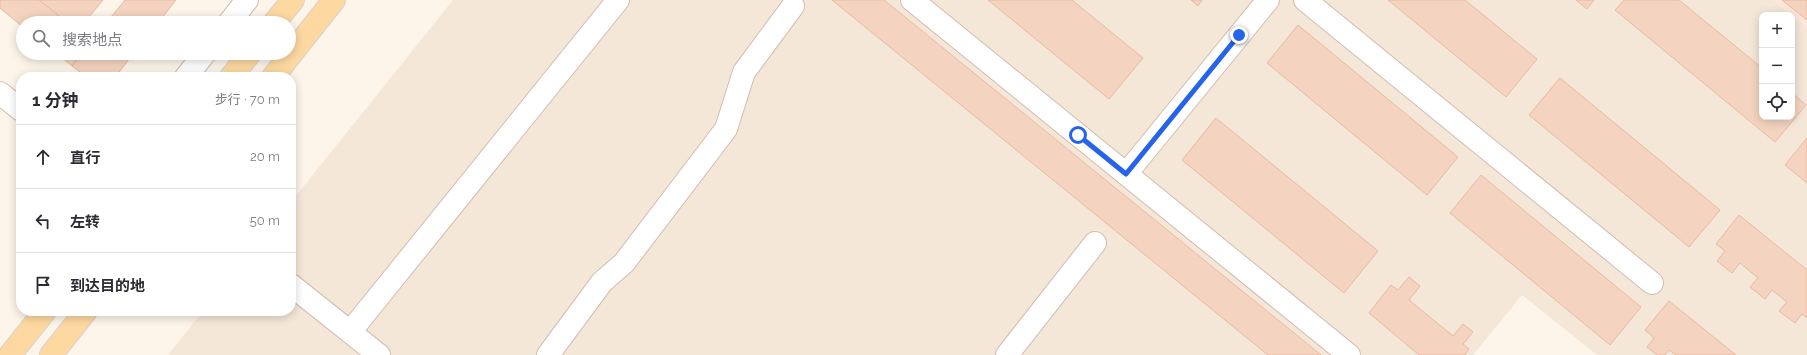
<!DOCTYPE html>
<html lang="zh">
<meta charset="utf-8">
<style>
:root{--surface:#fff;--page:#f2f2f3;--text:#2b2b33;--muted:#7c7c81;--line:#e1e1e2}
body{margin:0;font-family:Raleway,"Noto Sans SC",sans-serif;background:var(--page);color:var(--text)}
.controls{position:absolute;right:12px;top:12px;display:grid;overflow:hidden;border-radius:8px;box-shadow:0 2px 10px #0003}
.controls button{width:36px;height:36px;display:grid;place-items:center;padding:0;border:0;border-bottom:1px solid var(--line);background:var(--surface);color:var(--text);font:20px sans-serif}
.stop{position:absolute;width:12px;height:12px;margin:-9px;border:3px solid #2563eb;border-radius:50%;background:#fff}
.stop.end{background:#2563eb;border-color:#fff;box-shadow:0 1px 4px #0008}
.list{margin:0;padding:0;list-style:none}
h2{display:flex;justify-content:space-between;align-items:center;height:52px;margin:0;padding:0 16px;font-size:17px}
h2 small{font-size:13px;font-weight:400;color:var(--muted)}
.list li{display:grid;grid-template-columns:26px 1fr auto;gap:12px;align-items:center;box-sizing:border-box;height:64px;padding:0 16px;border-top:1px solid var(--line)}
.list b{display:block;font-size:15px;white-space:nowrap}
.list em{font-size:13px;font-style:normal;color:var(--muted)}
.icon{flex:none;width:22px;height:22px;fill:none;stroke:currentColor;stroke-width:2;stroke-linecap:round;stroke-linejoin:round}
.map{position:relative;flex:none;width:1807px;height:355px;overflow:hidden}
.search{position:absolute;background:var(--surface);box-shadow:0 2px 10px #0003;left:16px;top:16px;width:280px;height:44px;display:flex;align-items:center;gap:10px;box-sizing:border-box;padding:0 14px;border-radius:22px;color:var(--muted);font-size:15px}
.panel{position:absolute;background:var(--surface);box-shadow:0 2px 10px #0003;left:16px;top:72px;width:280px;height:244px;border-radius:16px}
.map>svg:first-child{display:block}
</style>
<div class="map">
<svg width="1807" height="355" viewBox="0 0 1807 355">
<rect width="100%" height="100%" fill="#fdf5ea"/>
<path fill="#f5e7d8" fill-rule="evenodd" d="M453,0H1774L1807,27V355H1597L1522,295L1473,355H168L203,311H291V202ZM1762,15H1792V117H1762Z"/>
<path fill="#fee6dd" d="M1774,0H1807V27Z"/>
<g fill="#f4d4c0" stroke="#e7baa0">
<path d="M0,0H39L68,23H23V27L0,8Z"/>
<path d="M39,0H103L84,23H68Z"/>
<path d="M125,0H176L158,23H106Z"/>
<path d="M832,0H884L1321,355H1268Z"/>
<path d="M988,0H1072L1143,58L1109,99Z"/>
<path d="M1191,0H1202L1198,6Z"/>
<path d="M1388,0H1465L1537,59L1506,97Z"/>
<path d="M1576,0H1594L1587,9Z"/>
<path d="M1624,0H1679L1762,68V117H1792V93L1806,105L1775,142L1615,10Z"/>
<path d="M1782,0H1807V20Z"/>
<path d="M1298,25L1458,157L1427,195L1267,63Z"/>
<path d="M56,53H82L72,66Z"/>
<path d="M82,53H134L115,77H83L84,75L72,66Z"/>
<path d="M1560,78L1720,210L1689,247L1529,115Z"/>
<path d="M1216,118L1378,251L1344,293L1182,160Z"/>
<path d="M1807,138V183L1785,165Z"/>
<path d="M1481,175L1641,307L1610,345L1450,213Z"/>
<path d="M1739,215L1807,270V318L1802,314L1795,323L1779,311L1787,302L1772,290L1765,299L1750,287L1758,278L1740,263L1732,273L1717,261L1725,251L1716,244Z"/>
<path d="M1409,277L1420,286L1409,300L1453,336L1463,324L1473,332L1463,344L1469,349L1465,355H1419L1369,313L1391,285L1398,290Z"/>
<path d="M1669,301L1736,355H1676L1669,350L1665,355H1657L1647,347L1654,338L1645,330Z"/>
</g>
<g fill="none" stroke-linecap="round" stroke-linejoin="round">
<g stroke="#d1bdae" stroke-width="24">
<g id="minor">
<path d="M912,0L1349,355"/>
<path d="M1305,0L1652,283"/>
<path d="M229,23L247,0"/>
<path d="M186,77L205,53"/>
<path d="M0,93L21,110"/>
<path d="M1126,174L1268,0"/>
<path d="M291,285L379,355"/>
<path d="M350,332L618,0"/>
<path d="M548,355L602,282L624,263L726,129L744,72L793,6"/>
<path d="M1007,355L1095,243"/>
</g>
</g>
<g stroke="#dad1cd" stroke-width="24">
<g id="major">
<path d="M274,23L293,0"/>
<path d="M231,77L250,53"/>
<path d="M273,77L334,0"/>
<path d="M10,355L45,311"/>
<path d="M51,355L86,311"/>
</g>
</g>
<use href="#minor" stroke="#fff" stroke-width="22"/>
<use href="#major" stroke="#fdd9a1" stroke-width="22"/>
</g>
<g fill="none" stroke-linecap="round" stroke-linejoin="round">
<path stroke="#2563eb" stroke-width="5" d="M1078,135L1126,174L1239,35"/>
</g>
</svg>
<div class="controls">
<button>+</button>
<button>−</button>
<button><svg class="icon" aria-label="locate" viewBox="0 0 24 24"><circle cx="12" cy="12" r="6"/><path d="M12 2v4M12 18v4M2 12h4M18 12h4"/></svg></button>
</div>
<div class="stop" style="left:1078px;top:135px"></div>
<div class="stop end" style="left:1239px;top:35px"></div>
<div class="search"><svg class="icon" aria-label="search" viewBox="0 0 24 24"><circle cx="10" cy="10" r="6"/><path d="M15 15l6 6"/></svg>搜索地点</div>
<section class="panel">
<h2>1 分钟<small>步行 · 70 m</small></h2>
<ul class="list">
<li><svg class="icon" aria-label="ahead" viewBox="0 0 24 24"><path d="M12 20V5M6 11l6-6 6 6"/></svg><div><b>直行</b></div><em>20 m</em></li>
<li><svg class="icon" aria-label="left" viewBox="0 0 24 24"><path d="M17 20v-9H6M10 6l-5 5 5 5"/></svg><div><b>左转</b></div><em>50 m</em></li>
<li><svg class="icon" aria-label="arrive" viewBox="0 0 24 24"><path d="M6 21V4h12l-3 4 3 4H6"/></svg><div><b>到达目的地</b></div></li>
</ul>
</section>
</div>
